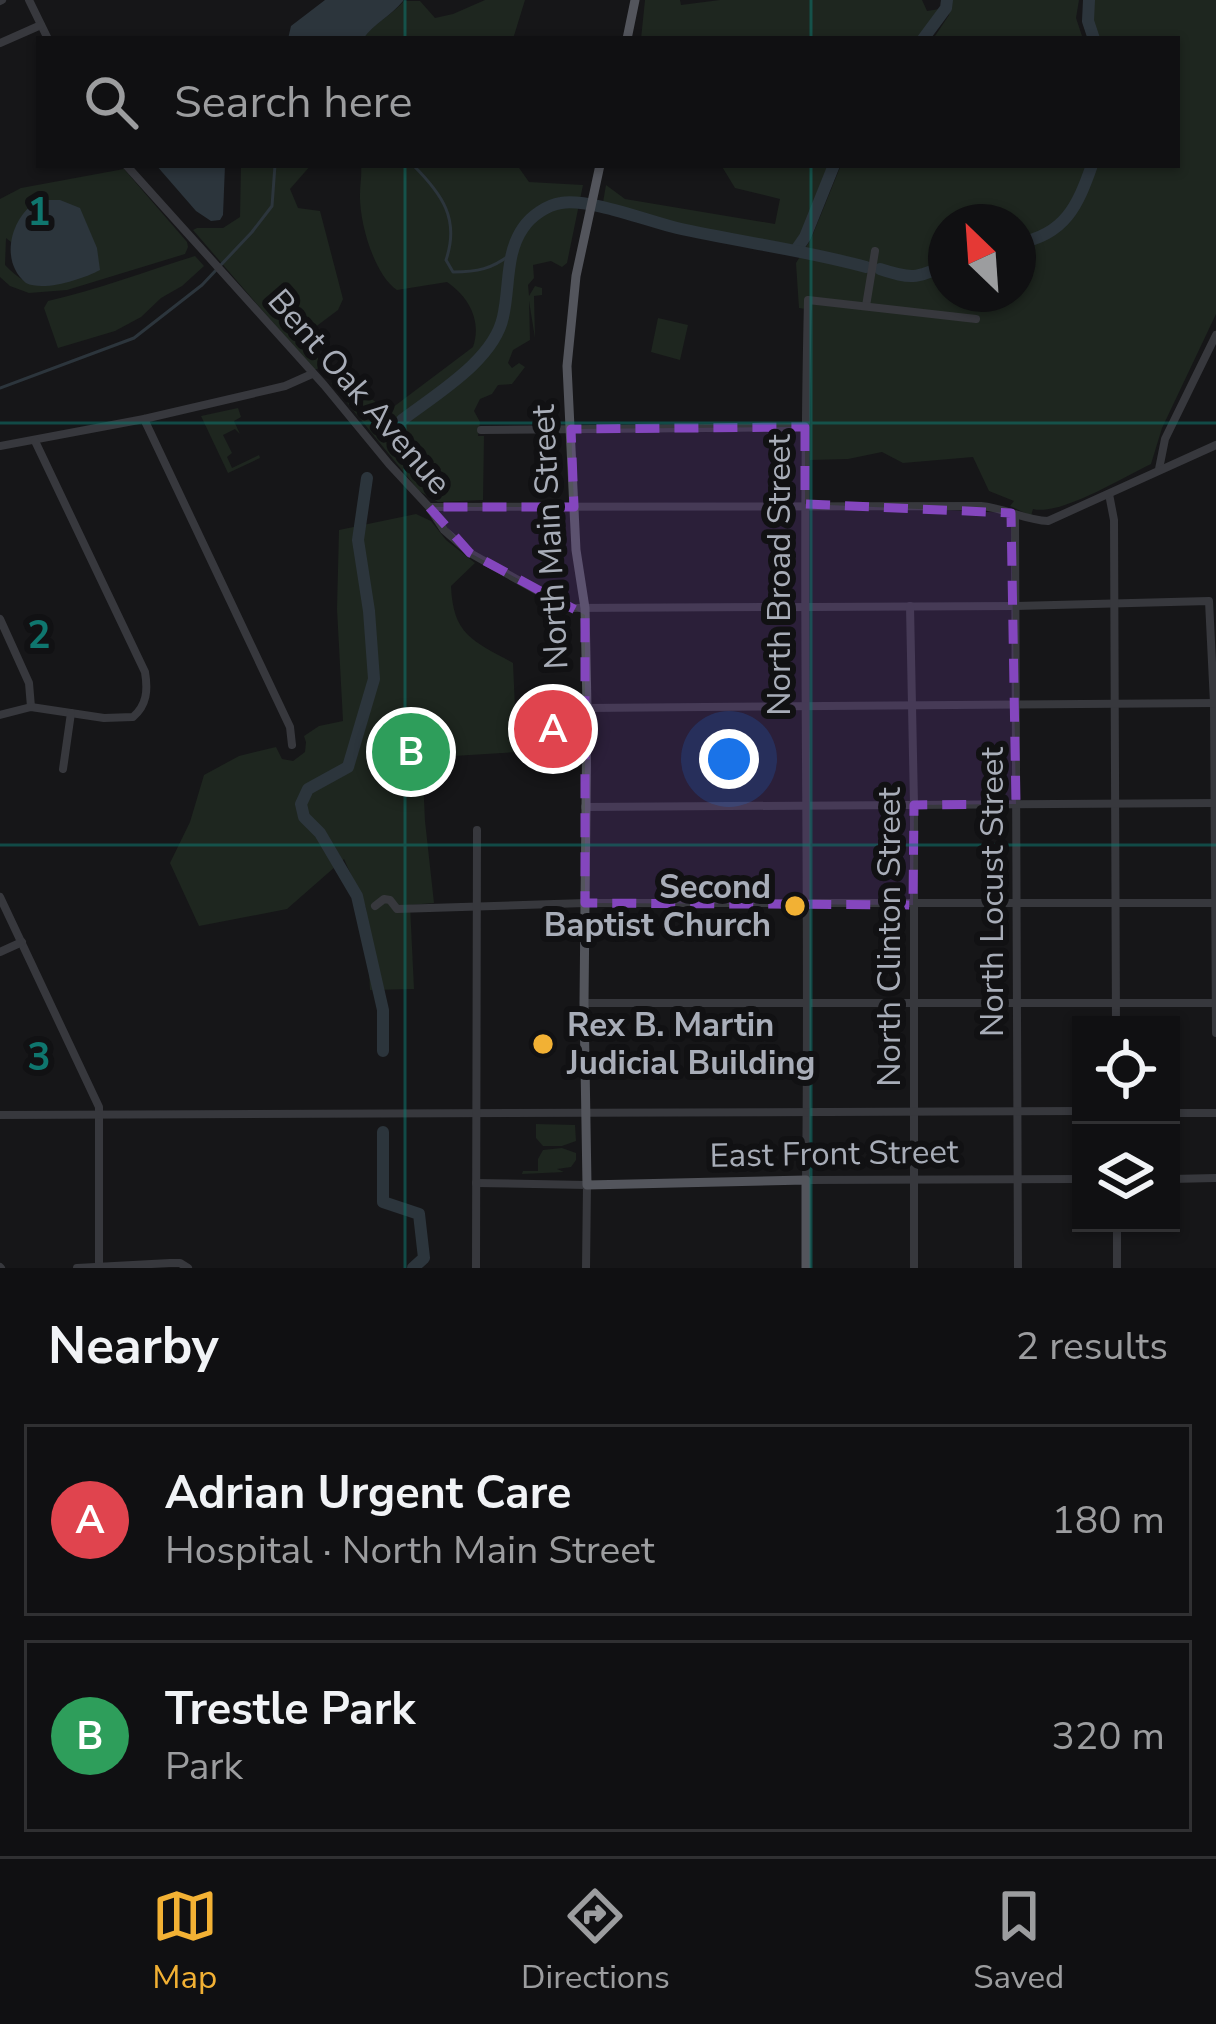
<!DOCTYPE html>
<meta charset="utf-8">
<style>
:root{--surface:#101012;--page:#1e1e20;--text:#f1f3f6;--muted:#9c9d9f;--line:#303032;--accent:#f2b134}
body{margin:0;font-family:"Nunito Sans",sans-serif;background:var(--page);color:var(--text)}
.controls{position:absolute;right:36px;bottom:36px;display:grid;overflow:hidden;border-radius:0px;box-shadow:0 3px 9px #0004}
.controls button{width:108px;height:108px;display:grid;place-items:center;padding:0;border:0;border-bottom:3px solid var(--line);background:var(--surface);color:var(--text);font:60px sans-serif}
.compass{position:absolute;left:928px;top:204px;width:108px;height:108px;border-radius:50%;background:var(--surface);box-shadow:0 3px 9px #0004;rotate:335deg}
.you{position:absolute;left:729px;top:759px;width:42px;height:42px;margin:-30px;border:9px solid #fff;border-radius:50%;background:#1a73e8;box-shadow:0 0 0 18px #1a73e833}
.badge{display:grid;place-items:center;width:78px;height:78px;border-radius:50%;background:var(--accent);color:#fff;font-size:39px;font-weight:700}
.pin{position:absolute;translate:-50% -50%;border:6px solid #fff;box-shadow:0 3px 12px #0006}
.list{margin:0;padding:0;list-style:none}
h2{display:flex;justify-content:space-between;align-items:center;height:156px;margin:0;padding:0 48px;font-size:51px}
h2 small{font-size:39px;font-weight:400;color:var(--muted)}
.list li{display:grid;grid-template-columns:78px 1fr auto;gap:36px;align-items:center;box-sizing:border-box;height:192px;margin:0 24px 24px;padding:0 24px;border:3px solid var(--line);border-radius:0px}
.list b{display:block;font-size:45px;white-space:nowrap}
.list p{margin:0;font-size:39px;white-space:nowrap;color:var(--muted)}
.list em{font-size:39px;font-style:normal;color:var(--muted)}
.icon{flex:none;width:66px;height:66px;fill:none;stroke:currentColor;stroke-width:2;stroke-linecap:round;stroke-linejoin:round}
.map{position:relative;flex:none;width:1216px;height:1268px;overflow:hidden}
.search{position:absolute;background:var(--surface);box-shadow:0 3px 9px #0004;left:36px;right:36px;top:36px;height:132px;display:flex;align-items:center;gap:30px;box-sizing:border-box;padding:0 42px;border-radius:0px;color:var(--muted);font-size:45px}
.sheet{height:588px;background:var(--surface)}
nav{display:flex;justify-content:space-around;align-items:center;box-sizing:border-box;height:168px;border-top:3px solid var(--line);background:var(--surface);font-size:33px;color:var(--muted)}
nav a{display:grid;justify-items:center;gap:6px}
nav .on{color:var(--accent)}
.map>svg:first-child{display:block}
</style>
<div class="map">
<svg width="1216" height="1268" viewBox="0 0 1216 1268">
<rect width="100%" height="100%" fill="#161618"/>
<g fill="#1e261f" fill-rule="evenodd">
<path d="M485,0H525L513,39H363C373,23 391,16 404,1H420L435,18L453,14Z"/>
<path d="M645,0H680L681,5L720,0H922L927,11L946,8L923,39H641Z"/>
<path d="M951,0H1079L1076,18L1083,39H933L949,15Z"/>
<path d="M1089,0H1216V314L1162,428L1151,464C1123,477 1061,516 1033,509L1031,516L1010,506L1014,501L989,491L973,457L903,463L882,452L848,459L810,460L812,310L799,308L796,263L811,239L841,165H1089L1081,193L1092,165H1177V39H1094L1088,21ZM946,222H1018V294H946Z"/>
<path d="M241,165H311L290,189L298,208L320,211L343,299L338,310L310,331L311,345L322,365L317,369H313L193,230L197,228H223L240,217Z"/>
<path d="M361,165H517L529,182L583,185L567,263L562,267L551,261L533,265L534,278L528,285L529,296L535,286L542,288V295L534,296L535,338L529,301L530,340L513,350L508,363L512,368L519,363L525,367L512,384L498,385L492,394L480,399L474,411L480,422L478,436H484L483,500L438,502L419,491L331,383L340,376L388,411L473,347C482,321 469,297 447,282L397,290C374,275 359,221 360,194C360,184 362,175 361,165Z"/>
<path d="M721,165H835L805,237L796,250L677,227L602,208L606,185L625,199L775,224L780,199L735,188Z"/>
<path d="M124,169L187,242L188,247L185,254L67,290L29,293L10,286L0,277V199L21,188ZM6,238L62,282C36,288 23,284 5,265Z"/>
<path d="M195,256L204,266L182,286L161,298L141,317L115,331L58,348L44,308L48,301C96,290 147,271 195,256Z"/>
<path d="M658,318L688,325L680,360L651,352Z"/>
<path d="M238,408L241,417L234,421L240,434L235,429L223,435L232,453L227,457L232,468L259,455L260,458L228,473L201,416Z"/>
<path d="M416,514L431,521L446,540L475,563L451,586C453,636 474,641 513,663L517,752L422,758L425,821L434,903L410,905L414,989L370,990L366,908L344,859L287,909L199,926L170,863L190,822L204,775L239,756L276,747L282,759L293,761L305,752L306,742L304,736L319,726L343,721L337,609L339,530Z"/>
<path d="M536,1124L575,1125L576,1141L562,1146H543L536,1138Z"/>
<path d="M562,1148L576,1153V1160L571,1167L557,1169L564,1172L522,1174L523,1171H538V1159L543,1150Z"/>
</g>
<g fill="#2c353c">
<path d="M325,0H403V1C391,16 374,23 363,39H288L291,26Z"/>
<path d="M156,165H225L223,215L220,220L211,221L196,211Z"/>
<path d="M38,200H60L80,208L97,248L100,270C83,279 44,292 26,283C0,262 9,219 38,200Z"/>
</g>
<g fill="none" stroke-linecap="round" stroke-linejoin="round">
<g stroke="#2c353c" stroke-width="3">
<path d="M413,165C442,194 460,219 446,260L453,272C477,272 492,269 511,254"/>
<path d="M0,388L134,338L202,285L252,232L272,206L275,165"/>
</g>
<g stroke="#2c353c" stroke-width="12">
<path d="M1089,0L1088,21L1094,39"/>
<path d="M923,39L946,8L947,0"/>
<path d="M1018,243C1065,235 1078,205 1092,165"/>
<path d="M796,250L805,237L834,165"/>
<path d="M880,269C911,279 916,279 946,265"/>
<path d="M402,420C436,394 494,360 503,317C510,287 505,254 523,228C531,216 547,205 561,203C588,198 648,221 677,228C740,242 804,250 866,267"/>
<path d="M367,478L358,540L369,611L374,679L348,767L308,789L301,804L304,817L320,833L357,896L383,1010V1051"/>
<path d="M383,1132V1202L419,1214L424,1258L413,1268"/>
</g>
<g stroke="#37383d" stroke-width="8">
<path d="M29,0L48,39"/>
<path d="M0,1L2,0"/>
<path d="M0,43L41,25"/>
<path d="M126,165L324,385L389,464L429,507L444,530L470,553L568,608L1014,606L1209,601L1214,703L1216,1033"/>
<path d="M866,306L875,251"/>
<path d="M976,319L808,300C801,593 810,886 806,1180L1081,1179"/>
<path d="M144,419L290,727L292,745"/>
<path d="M481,430L805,427"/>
<path d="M0,446L144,419L285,386L312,374"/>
<path d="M1159,469L1165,439L1216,335"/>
<path d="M1109,494L1114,520L1116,1025"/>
<path d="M430,507L981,506C1005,508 1024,520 1048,521L1216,445"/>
<path d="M1015,516L1018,1268"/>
<path d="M910,606L914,805V1268"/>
<path d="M0,619L29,683L31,707"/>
<path d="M587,708L1215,703"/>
<path d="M0,715L31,707L104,718L133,717C147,705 148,690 145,672L35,441"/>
<path d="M63,769L71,713"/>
<path d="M585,807L1215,803"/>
<path d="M0,897L99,1107V1267"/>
<path d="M375,906L384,899L390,900L397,909L585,903H1216"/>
<path d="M0,952L22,942"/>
<path d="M584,1003H1216"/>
<path d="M1171,1113H1216"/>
<path d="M0,1115L1081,1111"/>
<path d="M1171,1179L1216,1178"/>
<path d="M476,1183L587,1185L586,1268"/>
<path d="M1117,1223V1268"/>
<path d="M0,1267L1,1268"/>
<path d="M77,1268L170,1263H180L188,1268"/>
<path d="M476,1268L477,830"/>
</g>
<g stroke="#53555c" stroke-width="9">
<path d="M627,39L635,0"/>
<path d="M600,165L576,276L567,366L576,550L585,608L587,708L584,1003L587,1185L806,1180V1268"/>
</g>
</g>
<path fill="#8446be" fill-opacity="0.2" stroke="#8446be" stroke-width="9" stroke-dasharray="24 15" stroke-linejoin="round" d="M805,427V504L1011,513L1016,804L914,805L913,905L585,903V615L470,553L429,507H574L571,429Z"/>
<path fill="none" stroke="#0f766e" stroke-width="3" stroke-opacity="0.55" d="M405,0V39M811,0V39M405,165V1268M811,165V1268M0,423H1216M0,845H1216"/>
<g fill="#f2b134" stroke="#111113" stroke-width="4.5">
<circle cx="795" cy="906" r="12"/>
<circle cx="543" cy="1044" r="12"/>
</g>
<g text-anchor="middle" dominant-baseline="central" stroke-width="12" stroke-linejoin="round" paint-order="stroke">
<g font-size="33" fill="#a8adb8" stroke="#111113">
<text transform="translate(359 392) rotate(49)">Bent Oak Avenue</text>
<text transform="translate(550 537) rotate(-93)">North Main Street</text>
<text transform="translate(779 575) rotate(-90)">North Broad Street</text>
<text transform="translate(992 892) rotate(-90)">North Locust Street</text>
<text transform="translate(889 937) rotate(-90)">North Clinton Street</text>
<text transform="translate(834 1154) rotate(-1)">East Front Street</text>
</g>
<g font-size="33" font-weight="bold" fill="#a8adb8" stroke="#111113" text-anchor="end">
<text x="771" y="887">Second<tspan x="771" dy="38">Baptist Church</tspan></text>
<text x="567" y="1025" text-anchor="start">Rex B. Martin<tspan x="567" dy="38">Judicial Building</tspan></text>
</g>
</g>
<g font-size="39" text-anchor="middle" font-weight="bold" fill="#0f766e" stroke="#111113" stroke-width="12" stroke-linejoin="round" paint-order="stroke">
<text x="39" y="225">1</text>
<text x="39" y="648">2</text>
<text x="39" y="1070">3</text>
</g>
</svg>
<div class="controls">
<button><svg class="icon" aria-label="locate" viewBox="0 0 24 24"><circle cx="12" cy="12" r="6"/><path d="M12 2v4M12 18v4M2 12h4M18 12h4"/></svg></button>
<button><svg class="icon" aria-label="layers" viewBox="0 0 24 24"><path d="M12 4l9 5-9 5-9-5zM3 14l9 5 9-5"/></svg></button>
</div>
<svg class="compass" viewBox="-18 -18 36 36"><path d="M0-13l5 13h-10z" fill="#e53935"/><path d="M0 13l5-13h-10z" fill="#9c9d9f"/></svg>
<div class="you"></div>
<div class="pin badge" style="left:553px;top:729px;background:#e0444e">A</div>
<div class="pin badge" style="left:411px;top:752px;background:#2e9e5b">B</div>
<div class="search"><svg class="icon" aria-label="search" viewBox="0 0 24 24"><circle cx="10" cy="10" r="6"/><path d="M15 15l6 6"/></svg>Search here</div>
</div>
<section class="sheet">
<h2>Nearby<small>2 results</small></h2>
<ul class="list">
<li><span class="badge" style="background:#e0444e">A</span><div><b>Adrian Urgent Care</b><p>Hospital · North Main Street</p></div><em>180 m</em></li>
<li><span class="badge" style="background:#2e9e5b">B</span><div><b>Trestle Park</b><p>Park</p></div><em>320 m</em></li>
</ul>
</section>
<nav>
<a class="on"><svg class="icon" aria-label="map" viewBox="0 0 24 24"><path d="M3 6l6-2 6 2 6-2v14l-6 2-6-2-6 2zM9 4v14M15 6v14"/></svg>Map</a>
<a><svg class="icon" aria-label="directions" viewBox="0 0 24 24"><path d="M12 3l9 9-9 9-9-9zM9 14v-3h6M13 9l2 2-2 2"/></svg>Directions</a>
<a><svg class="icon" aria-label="saved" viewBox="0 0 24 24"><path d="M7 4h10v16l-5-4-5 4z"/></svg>Saved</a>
</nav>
